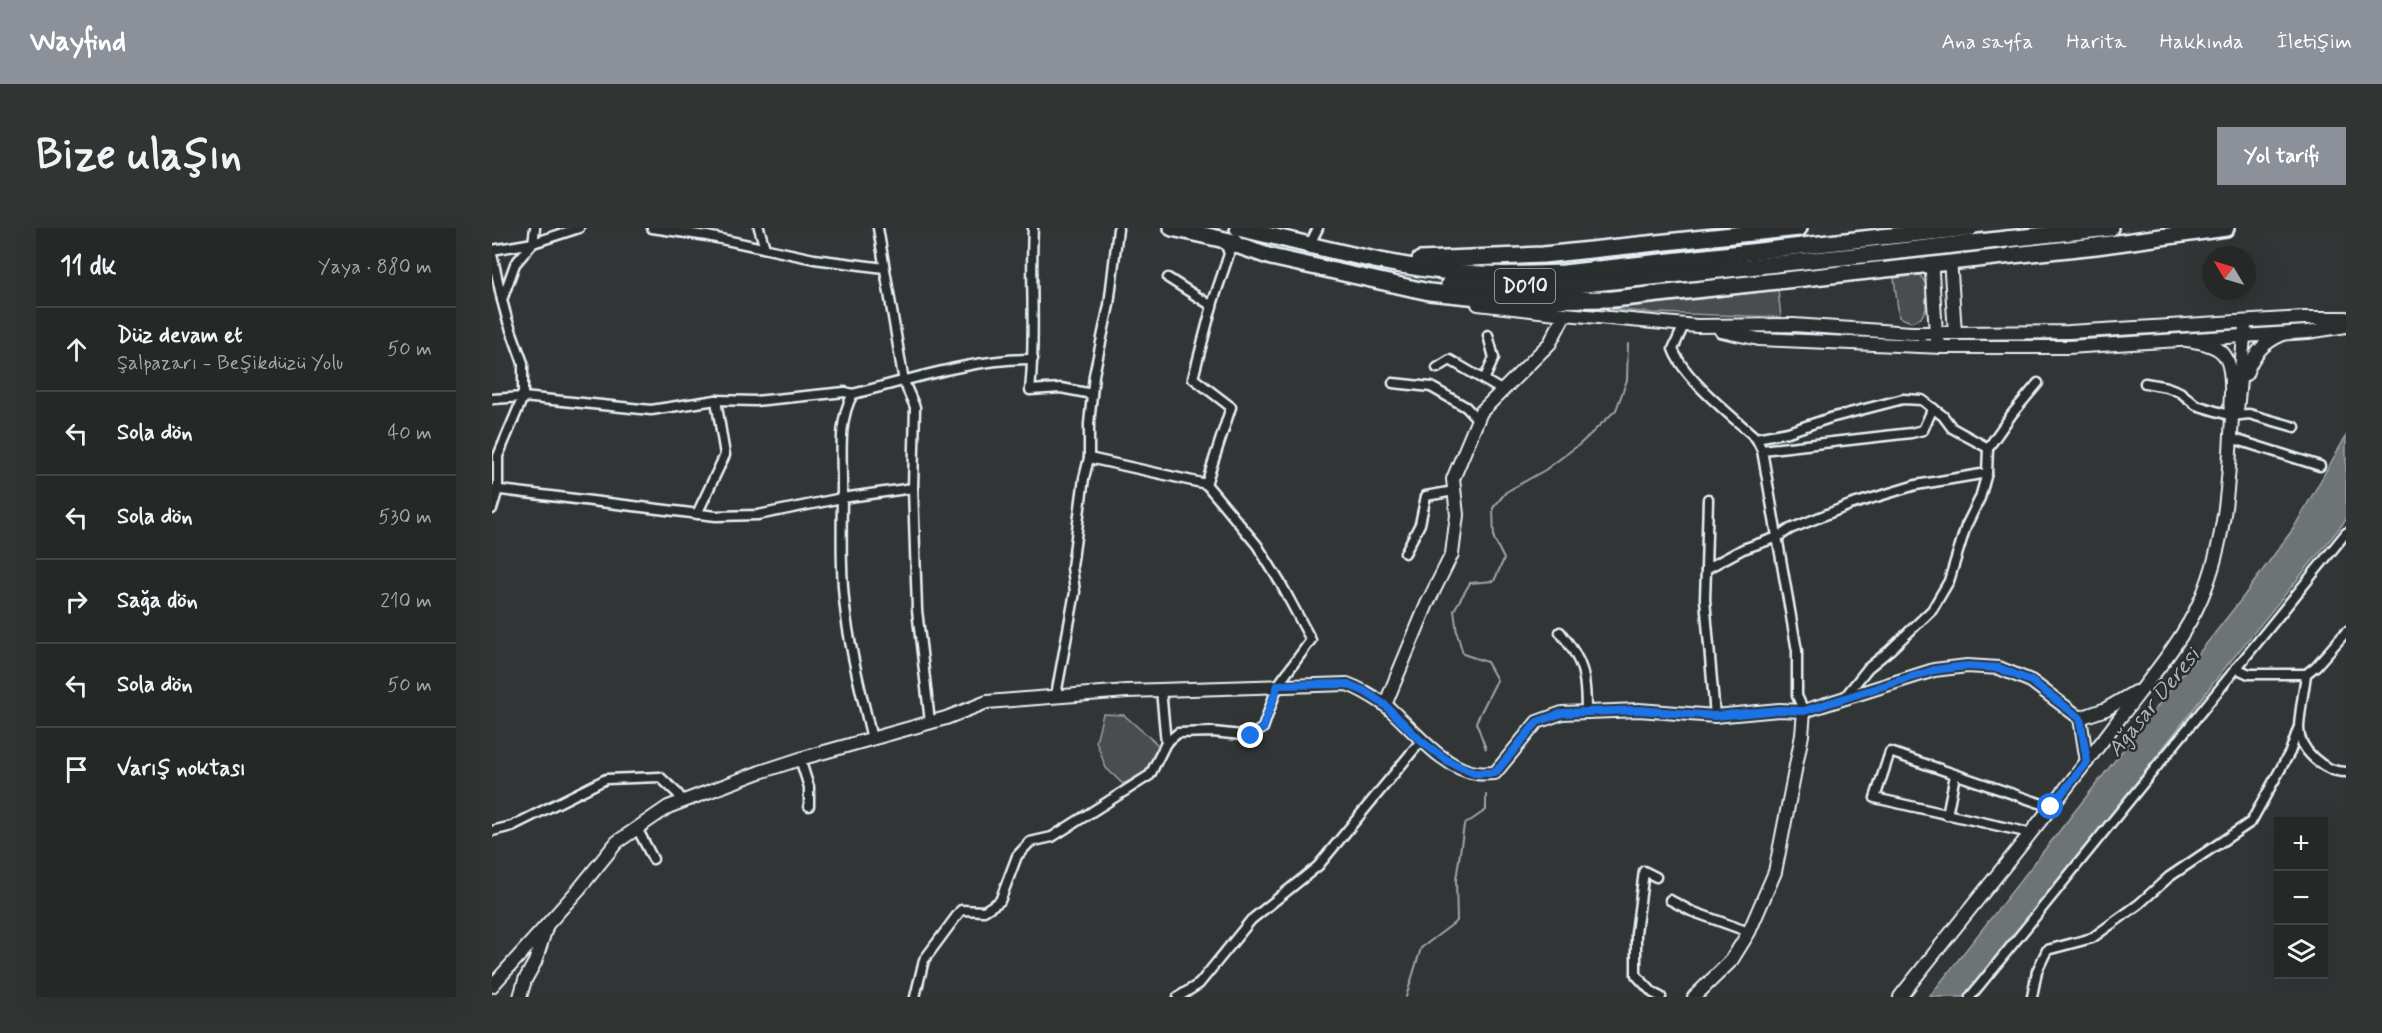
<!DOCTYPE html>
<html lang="tr">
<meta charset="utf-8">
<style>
:root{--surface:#262828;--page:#323434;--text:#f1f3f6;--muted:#a4a6a8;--line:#424445;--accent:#8c9099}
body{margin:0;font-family:Mynerve,sans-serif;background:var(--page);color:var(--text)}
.controls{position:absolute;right:18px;bottom:18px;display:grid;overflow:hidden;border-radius:0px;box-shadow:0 6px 24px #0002}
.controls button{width:54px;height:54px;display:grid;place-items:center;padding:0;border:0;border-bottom:2px solid var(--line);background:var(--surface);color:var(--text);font:30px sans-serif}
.compass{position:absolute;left:1710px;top:18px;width:54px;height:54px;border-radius:50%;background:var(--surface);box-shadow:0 6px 24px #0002;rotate:308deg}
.stop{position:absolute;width:18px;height:18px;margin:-14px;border:4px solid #1a73e8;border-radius:50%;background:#fff}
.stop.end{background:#1a73e8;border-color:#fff;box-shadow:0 2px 6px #0008}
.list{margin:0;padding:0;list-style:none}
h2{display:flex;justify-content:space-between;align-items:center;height:78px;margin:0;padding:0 24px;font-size:26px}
h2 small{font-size:20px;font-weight:400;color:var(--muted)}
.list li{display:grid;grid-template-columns:39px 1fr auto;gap:18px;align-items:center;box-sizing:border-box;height:84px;padding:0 24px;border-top:2px solid var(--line)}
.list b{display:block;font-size:22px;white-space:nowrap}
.list p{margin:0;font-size:20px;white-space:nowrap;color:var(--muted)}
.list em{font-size:20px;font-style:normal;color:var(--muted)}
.icon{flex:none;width:33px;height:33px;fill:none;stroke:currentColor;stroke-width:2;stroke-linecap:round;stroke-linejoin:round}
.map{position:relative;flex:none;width:1854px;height:769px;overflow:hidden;border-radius:0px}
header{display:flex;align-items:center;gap:36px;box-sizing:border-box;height:84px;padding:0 30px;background:var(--accent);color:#fff}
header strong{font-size:28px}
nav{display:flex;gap:33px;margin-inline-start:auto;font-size:21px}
.intro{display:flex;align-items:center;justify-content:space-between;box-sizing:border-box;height:144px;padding:0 36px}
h1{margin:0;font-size:42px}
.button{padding:15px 27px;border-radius:0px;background:var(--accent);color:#fff;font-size:21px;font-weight:700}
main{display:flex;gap:36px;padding:0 36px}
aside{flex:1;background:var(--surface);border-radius:0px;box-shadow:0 6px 24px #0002}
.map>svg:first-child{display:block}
</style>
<header>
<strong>Wayfind</strong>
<nav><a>Ana sayfa</a><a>Harita</a><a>Hakkında</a><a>İletişim</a></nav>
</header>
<div class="intro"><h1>Bize ulaşın</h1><a class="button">Yol tarifi</a></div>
<main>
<aside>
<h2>11 dk<small>Yaya · 880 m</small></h2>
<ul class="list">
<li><svg class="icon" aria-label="ahead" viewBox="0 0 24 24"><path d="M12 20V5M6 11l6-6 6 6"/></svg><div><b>Düz devam et</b><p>Şalpazarı - Beşikdüzü Yolu</p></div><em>50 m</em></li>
<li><svg class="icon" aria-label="left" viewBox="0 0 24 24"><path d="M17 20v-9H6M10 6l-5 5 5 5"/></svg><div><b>Sola dön</b></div><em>40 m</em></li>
<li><svg class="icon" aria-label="left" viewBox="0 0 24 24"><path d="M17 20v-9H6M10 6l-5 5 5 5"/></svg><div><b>Sola dön</b></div><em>530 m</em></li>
<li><svg class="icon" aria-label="right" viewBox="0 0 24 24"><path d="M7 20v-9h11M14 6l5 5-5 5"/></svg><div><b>Sağa dön</b></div><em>210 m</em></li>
<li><svg class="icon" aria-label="left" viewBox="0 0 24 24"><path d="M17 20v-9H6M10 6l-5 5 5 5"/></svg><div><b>Sola dön</b></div><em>50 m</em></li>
<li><svg class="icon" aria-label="arrive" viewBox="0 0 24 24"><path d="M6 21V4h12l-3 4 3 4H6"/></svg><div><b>Varış noktası</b></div></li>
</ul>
</aside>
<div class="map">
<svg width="1854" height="769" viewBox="0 0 1854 769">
<rect width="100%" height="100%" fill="#323536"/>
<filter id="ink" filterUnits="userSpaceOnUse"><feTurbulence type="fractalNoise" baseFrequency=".0167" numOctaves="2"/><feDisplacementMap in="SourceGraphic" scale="12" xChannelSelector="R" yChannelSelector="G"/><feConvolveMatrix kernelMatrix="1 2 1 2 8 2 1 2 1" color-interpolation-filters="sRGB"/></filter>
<g filter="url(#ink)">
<g fill="#494d4f" stroke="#989fa4" stroke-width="1.5">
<path d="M1428,47L1434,56V81L1429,90L1419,94L1407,89L1402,50Z"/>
<path d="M1286,62L1289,89L1162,85L1118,81Z"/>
<path d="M611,486L632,487L667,518L654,544L631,556L614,540L604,513Z"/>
</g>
<path fill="#6e7376" stroke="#9fa5aa" stroke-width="1.5" d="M1854,208V292L1733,440L1634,568L1472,769H1437L1748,373L1801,301Z"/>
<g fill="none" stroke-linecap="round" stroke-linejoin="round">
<g stroke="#9fa5aa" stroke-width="2">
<path d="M994,521L984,494L1005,452L995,434L971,426L965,405L962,382L978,355L1002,353L1012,331L1002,311L1001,280L1014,264L1053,242L1088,216L1124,182L1135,152L1136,116"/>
<path d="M914,769L929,720L965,693L964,652L972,597L994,582V567"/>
</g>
<g stroke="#e8f1f8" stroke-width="13">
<g id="street">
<path d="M160,0L215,8L322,31L392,40"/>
<path d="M267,0L273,20"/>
<path d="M386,0L412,154L423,179L421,260L425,382L438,494"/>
<path d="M541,0C538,54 544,108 538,162L569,160L600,166"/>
<path d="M818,16L826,0"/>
<path d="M0,22L41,15L87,0"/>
<path d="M0,26L10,72"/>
<path d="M676,50L720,78"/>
<path d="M1192,97L1181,121C1192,151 1239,187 1264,210L1270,222L1305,423V468L1312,483"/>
<path d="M945,140L958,132L1011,163"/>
<path d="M992,152L1002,130L996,107"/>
<path d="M901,155L939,159L974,179L986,192"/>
<path d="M1653,155L1675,159L1688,164L1704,177L1740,188L1757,186L1803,199"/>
<path d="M0,171L31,169L159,182L224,172L263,173L353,164L361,166"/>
<path d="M1264,210L1296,204L1338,190L1411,171L1430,172L1451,188L1460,200L1496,220"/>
<path d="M1739,210L1828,238"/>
<path d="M1270,222L1419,205L1431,202L1441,180"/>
<path d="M597,230L714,256L765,317L789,356L819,412L786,457L771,500L759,508L721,504L686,505L674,515"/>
<path d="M714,256L739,179L701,150L721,74L737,26L733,13"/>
<path d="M0,261L224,288L266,287L350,270L421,260"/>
<path d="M0,281L6,261V228L31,169V135L15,91L10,72L23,36L41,15L43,0"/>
<path d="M205,286L233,227L224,172"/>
<path d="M913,325L928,296L934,268L962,263"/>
<path d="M1214,341L1216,271"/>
<path d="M1068,404C1092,434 1094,447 1094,485"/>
<path d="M1744,440L1757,446H1814L1824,438L1854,404"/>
<path d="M1814,446C1812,463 1808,481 1807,499C1806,522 1832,544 1854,544"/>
<path d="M564,467L583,364L580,339L592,250L597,230V196L602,147L617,77L626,1"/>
<path d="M1352,470L1376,440L1398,422L1440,382L1457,353L1474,298L1488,270L1495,245L1496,220L1520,186L1546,155"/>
<path d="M1223,488L1213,371L1214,341L1251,321L1286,309L1298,301L1358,277L1424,257L1495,245"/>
<path d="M380,511C370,467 358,424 353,380C348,339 350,297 350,255C350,226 346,192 361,166C421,151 480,131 541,131"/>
<path d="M308,531L317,559V578"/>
<path d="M1455,587L1463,547"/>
<path d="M145,600L161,631"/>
<path d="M0,603L20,598L114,551L168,549L185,565L191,573"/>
<path d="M1538,605L1383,570L1398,524L1559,579"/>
<path d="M1164,649L1152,643L1144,705V747L1161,765L1169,769"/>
<path d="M1178,672L1199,683L1257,704"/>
<path d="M423,769L432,732L469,682L492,683L508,673L525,628L538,614L560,609L658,547L674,515L669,462"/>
<path d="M686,769L707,756L759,692L826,638L929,513"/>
<path d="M1478,769L1854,305"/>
<path d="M1540,769L1545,743L1555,722L1600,710L1647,676L1677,649L1759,594L1798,524L1806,501"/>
</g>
</g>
<g stroke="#e8f1f8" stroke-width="16">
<g id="secondary">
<path d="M1437,0L1444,105L1445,112L1450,119H1576L1816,104L1854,98"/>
<path d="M1456,0L1463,105L1577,104L1813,90H1854"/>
<path d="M986,76L1073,86"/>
<path d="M1229,103L1267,111L1450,119"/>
<path d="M1754,146C1760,128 1772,114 1789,107"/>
<path d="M1745,183L1753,99"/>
<path d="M893,477L935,376L960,326L965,287L961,251L989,184L1058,115L1073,86L1205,98L1301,97L1419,105H1463"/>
<path d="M1588,490L1614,481L1643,464"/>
<path d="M0,758L87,661L125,614L176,579L268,544L311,530L454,490L495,474L635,463L855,456C869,461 880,468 892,476C918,497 949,540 984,545C990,546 997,545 1003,545L1045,494L1070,485L1147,482L1223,488L1287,482L1312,483"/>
<path d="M28,769L33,752L43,734L54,700"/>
<path d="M1202,769L1239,733L1257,704L1283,644L1310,507L1312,483L1442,442L1475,438L1507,440L1539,453L1588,490L1595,534"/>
<path d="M1408,769C1481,676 1557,585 1627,491C1655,454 1691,413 1709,371C1734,314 1737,250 1740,188C1737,180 1739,173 1739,165C1740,127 1733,117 1695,112"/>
</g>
</g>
<g stroke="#e8f1f8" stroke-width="20">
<g id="highway">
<path d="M680,0L742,14"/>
<path d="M746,0C820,17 895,39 971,45C1005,48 1039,46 1072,45L1389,9"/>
<path d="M1515,11L1618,0"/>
<path d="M733,13L779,29L937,64L1017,72L1121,71L1604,18L1734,0"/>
<path d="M928,32L1051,27L1307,0"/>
<path d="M957,56L1073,58L1390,25"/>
</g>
</g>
<use href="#street" stroke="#2a2d2e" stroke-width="8"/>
<use href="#secondary" stroke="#2a2d2e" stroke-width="12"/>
<use href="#highway" stroke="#2a2d2e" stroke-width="15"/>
<g stroke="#e8f1f8" stroke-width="20" stroke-linecap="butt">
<g id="highway-bridge">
<path d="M1389,9L1478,0"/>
<path d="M1390,25L1515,11"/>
</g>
</g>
<use href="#highway-bridge" stroke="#2a2d2e" stroke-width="15"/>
</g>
</g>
<g fill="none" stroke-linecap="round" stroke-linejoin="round" filter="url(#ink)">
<path stroke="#1a73e8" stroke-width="8" d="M759,508L771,500L786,457L855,456L872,463L893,477L929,513L956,533L982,545H1003L1045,494L1070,485L1147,482L1223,488L1287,482L1312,483L1442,442L1475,438L1507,440L1539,453L1588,490L1595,534L1559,579"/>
</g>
<g text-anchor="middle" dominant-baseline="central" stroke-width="5" stroke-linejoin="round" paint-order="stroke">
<rect fill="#2a2d2e" stroke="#afb6bb" stroke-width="1.5" x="1003" y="41" width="60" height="34" rx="4.5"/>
<g font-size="20" font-weight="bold" fill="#e8f1f8">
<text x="1033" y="58">D010</text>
</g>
<g font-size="22" font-style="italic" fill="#b1b8be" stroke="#2a2d2e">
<text transform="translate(1662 475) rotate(-51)">Ağasar Deresi</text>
</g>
</g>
</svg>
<div class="controls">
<button>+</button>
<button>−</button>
<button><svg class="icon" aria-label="layers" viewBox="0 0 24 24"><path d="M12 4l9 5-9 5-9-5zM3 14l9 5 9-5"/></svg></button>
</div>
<svg class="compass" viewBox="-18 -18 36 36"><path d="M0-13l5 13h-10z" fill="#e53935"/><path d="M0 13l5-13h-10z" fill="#a4a6a8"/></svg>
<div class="stop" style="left:1559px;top:579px"></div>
<div class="stop end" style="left:759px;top:508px"></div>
</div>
</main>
